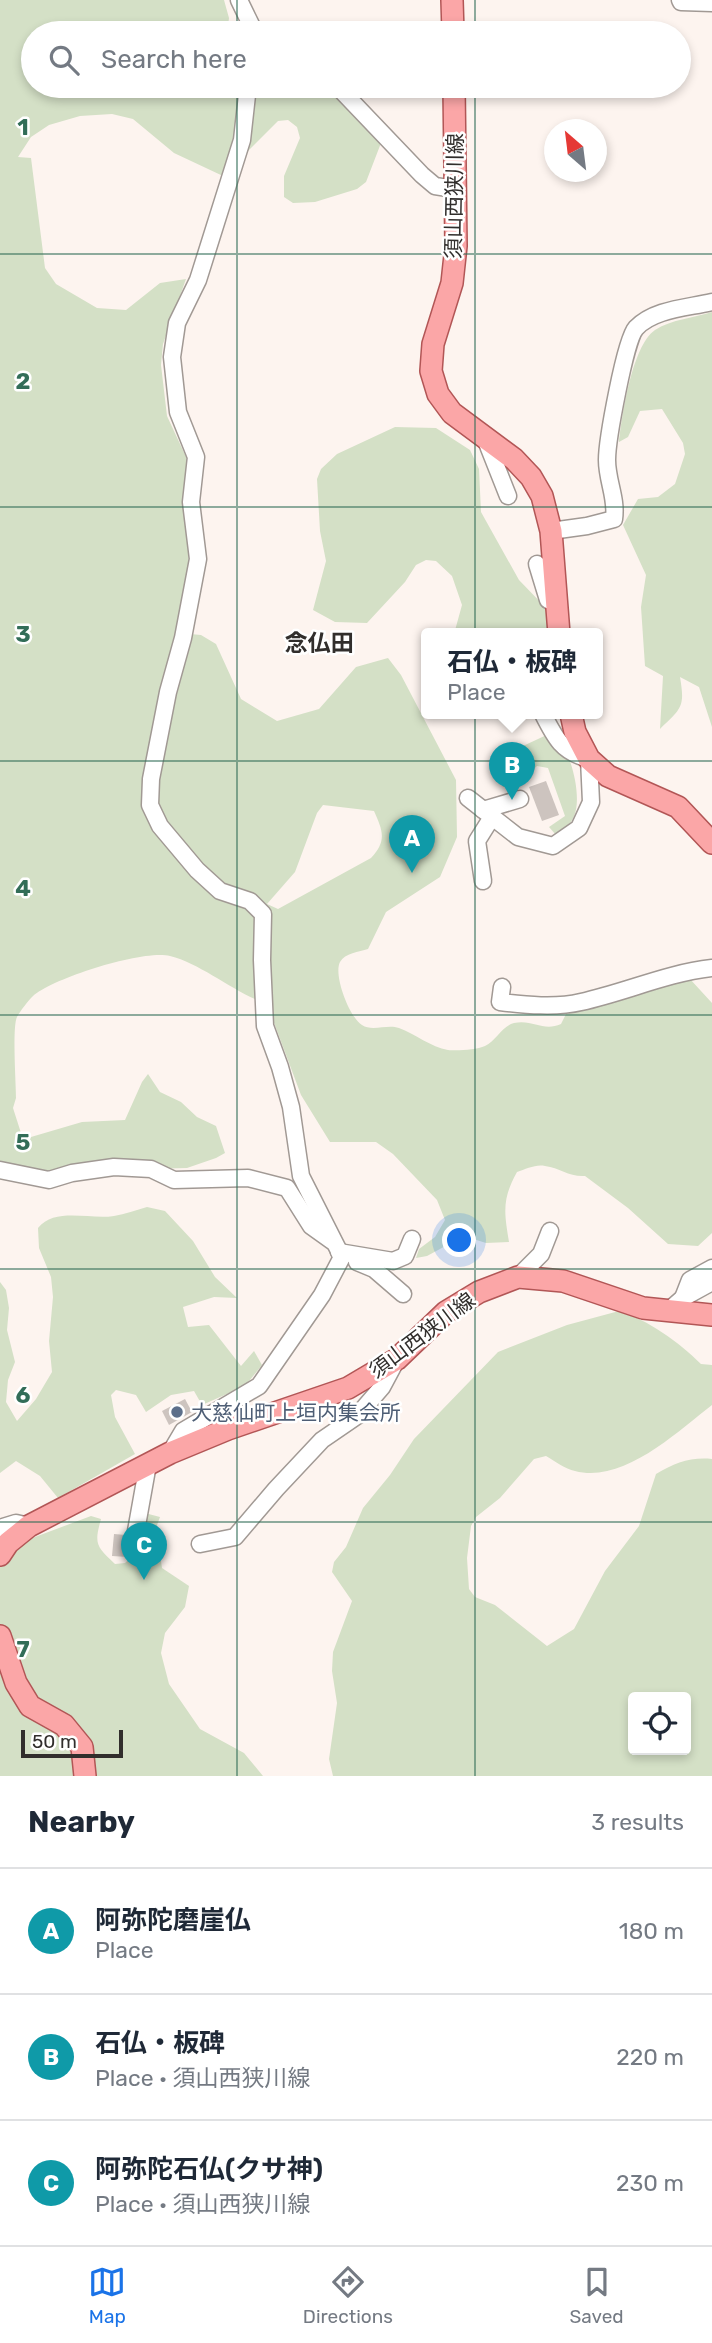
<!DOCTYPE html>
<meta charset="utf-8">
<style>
:root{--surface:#fff;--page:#f6f6f7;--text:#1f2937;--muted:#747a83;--line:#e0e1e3;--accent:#1a73e8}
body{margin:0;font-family:Rubik,"Noto Sans JP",sans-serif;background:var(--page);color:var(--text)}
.controls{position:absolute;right:21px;bottom:21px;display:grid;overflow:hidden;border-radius:7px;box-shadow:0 4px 10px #0003}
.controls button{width:63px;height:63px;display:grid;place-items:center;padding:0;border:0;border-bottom:2px solid var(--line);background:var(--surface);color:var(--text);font:35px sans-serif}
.compass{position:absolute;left:544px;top:119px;width:63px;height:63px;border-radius:50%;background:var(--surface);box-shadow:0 4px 10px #0003;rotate:332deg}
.scale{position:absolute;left:21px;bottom:18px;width:102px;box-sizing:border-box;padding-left:7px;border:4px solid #312e2c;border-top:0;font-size:19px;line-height:24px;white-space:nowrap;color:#312e2c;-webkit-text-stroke:5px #fff;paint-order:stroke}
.you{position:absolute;left:460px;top:1241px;width:24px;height:24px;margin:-18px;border:5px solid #fff;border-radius:50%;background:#1a73e8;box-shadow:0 0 0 10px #1a73e833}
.badge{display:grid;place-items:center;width:46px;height:46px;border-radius:50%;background:var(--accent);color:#fff;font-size:23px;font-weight:700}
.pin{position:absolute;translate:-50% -58px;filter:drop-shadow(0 2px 4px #0008)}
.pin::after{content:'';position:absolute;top:37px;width:24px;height:21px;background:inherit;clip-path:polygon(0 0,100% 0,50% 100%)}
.popup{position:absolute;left:421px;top:628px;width:182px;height:91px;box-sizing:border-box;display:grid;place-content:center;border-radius:7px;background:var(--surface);filter:drop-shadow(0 2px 5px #0005);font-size:23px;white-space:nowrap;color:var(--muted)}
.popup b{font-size:26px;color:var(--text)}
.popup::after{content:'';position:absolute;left:50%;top:100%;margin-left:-14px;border:14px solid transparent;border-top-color:var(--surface)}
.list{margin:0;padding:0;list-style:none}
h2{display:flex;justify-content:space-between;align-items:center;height:91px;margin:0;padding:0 28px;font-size:30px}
h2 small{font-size:23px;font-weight:400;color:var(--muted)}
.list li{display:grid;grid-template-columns:46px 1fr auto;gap:21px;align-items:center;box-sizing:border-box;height:126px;padding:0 28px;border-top:2px solid var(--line)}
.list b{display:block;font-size:26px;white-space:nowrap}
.list p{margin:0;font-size:23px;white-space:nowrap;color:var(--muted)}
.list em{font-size:23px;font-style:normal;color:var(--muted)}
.icon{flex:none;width:38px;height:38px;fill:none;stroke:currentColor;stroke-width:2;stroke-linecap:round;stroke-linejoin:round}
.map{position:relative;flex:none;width:712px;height:1776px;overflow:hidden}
.search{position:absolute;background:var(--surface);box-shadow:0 4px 10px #0003;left:21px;right:21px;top:21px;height:77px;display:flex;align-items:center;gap:18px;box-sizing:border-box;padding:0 24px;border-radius:38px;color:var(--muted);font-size:26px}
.sheet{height:469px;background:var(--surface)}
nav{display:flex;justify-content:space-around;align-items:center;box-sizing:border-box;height:98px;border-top:2px solid var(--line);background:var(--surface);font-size:19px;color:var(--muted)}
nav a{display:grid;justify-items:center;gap:4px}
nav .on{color:var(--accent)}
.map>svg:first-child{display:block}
</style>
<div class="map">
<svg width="712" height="1776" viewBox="0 0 712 1776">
<rect width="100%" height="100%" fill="#fdf4ef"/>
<g fill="#d4e0c6" fill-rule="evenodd">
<path d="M0,0H224L229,18L227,33H33V86H327L381,143L366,182L357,189L315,202L293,203L284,197V176L300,138L297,127L288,120L278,121L223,176L174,153L133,119L112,114L80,116L49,125L31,137L18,157L31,158L45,268L56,284L97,308L126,310L160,283L186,279L163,344L161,365L167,416L187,459L190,634L201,635L216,644L241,699L277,721L319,709L356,667L388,658L401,675L456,780L457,837L440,877L386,912L368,949C359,952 345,953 340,962C333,975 350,1018 362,1025C372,1032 387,1024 399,1028C415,1034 431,1047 448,1050C457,1051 476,1050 485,1046C496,1041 502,1026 514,1023C533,1019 543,1032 561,1024L566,1014L609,999L690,979L712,1003V1233L698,1246L668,1244L628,1208L585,1176C569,1177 560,1168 545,1166C536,1164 526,1169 517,1172C502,1199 504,1212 509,1242L486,1243L464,1236L427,1256L416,1258L419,1249L435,1237L445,1220L437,1200L393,1154L376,1142H330L301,1095L267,1004C233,992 202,964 170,956C144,949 53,978 33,996C28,1001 20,1011 17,1017C12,1027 16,1083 16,1098L13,1108L21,1133L31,1137L82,1122L125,1120L142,1082L148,1074L160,1092L181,1102L197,1117L216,1126L225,1153L216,1158L187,1168L63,1171L0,1168ZM323,805L374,811C383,831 387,841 371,858L278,909L267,904L295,872L317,813Z"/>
<path d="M712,312V727L699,687L680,677C685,707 682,708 660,729L663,676L645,666L641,607L646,575L623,525L638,499L658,497L675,484L685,454L683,443L662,409L640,411L628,437L619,442C622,415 632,346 655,330C672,319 694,318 712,312Z"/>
<path d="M395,427L436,428L470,450L479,469L481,512L519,580L547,609L549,634H454L462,605L452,576L436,561L426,560L416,565L405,582L367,623L335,622L313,610L326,561L320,531L317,479L321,469L337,454Z"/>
<path d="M553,732C570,746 585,801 572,820C569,826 561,831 556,835L549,827L565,816L548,768L537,766L513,787H503L494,771L497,760L506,754Z"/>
<path d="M147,1207L165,1211L193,1241L215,1277L237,1298L214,1297L183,1307L188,1327L209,1325L241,1366L254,1351L262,1365L245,1386L202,1405L194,1391L171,1395L146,1412L136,1395L116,1390L111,1395L115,1417L135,1454L58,1498L40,1476L16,1461L0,1473V1282L6,1290L9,1308L7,1330L15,1362L8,1380L6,1402L17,1421L36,1399L52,1372L49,1341L53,1297L51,1277L39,1248L38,1228C55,1207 90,1220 114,1216C125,1214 136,1210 147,1207Z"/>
<path d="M619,1311C648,1320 679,1342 701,1364L712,1365V1405C677,1432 623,1484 575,1471C565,1469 555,1461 546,1456L534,1459L500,1498L476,1517L471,1526L467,1558L469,1589L475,1597L495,1605L547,1646L574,1629L605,1571L639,1526L656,1474C675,1463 690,1457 712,1459V1776H333L329,1759L337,1703L332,1671L333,1652L352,1601L332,1572L334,1562L346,1547L363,1508L390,1475L414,1439L498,1352L567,1325ZM633,1697H686V1750H633Z"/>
<path d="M137,1511L160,1517L156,1528L162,1568L189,1586L185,1607L165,1633L161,1653L169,1684L200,1729L244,1753L263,1776H0V1559L19,1543L91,1516L101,1519C94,1544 96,1546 115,1564L125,1563L134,1555Z"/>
</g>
<g fill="#cdc4bf">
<path d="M546,781L559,815L542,821L529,787Z"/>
<path d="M185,1399L192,1412L169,1425L162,1411Z"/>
<path d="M114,1534L126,1535L129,1539L128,1557L112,1556Z"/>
</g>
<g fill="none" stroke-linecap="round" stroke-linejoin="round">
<g stroke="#a19994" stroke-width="19">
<g id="minor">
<path d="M239,0L255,33"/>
<path d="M680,0L681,2L712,3"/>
<path d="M337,86L422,175L435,186L454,189"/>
<path d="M485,438L508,496"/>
<path d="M551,531L587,526L614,519C617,498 607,481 607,460C607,441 625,340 636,328C654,309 687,308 712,302"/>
<path d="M537,564L548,600L557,604"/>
<path d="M468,798L518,837L553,846L579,828L591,802L589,759C562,752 555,738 543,714"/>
<path d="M483,810L520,799"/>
<path d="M483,881L477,841L492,817"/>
<path d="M502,987L500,1002C526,1005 556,1008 581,1002C626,992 667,973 712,968"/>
<path d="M0,1170L49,1180L72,1173L114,1167L151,1169L174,1180L248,1178L287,1188L311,1226L332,1241"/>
<path d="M339,1252L393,1261L405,1256L412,1239"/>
<path d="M357,1262L374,1269L403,1294"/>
<path d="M518,1277L541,1254L550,1231"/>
<path d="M683,1298L690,1280L712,1268"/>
<path d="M668,1311L683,1298L712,1282"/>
<path d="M170,1453L183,1431L259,1386L322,1295L342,1257L301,1176L291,1107L280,1067L265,1026L262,960L263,914L250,901L220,891L197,870L160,826L150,805L151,779L168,692L183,638L198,559L191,502L196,457L178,412L172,357L177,323L198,280L242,140L248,86"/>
<path d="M0,1528L16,1523L29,1526"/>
<path d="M136,1531L148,1464"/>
<path d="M200,1544L235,1537L276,1489L322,1440L357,1416L382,1387L397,1359"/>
</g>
</g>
<g stroke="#b25656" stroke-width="24">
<g id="major">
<path d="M452,0L453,33"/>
<path d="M454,86L456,246L452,283L433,344L431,371L438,394L452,413L514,459L531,477L542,496L551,531L559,634"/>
<path d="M571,714L575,732L589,759L608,776L678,807L712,843"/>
<path d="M0,1555L8,1543L29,1526L170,1453L228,1429L348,1388L397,1359L446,1312L479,1292L518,1277L563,1281L643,1308L712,1315"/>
<path d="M0,1636L16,1683L30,1706L64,1725L82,1747L85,1776"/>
</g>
</g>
<use href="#minor" stroke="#fff" stroke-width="16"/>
<use href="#major" stroke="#fba6a7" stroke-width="21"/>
</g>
<path fill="none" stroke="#326d58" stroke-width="2" stroke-opacity="0.55" d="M237,0V33M475,0V33M237,86V1776M475,86V1776M0,254H712M0,507H712M0,761H712M0,1015H712M0,1269H712M0,1522H712"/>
<circle fill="#5c6f8a" stroke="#fff" stroke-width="2.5" cx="177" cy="1412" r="7"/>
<g text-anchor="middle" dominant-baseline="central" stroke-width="5" stroke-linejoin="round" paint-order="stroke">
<g font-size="21" fill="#312e2c" stroke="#fff">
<text transform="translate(454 196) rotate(-89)">須山西狭川線</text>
<text transform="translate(422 1335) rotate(-37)">須山西狭川線</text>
</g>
<g font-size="21" fill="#4e5e75" stroke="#fff" text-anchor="start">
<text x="191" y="1412">大慈仙町上垣内集会所</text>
</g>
<g font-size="23" font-weight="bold" fill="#312e2c" stroke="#fff">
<text x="319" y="643">念仏田</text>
</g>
</g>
<g font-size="23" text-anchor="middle" font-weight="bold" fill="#326d58" stroke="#fff" stroke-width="5" stroke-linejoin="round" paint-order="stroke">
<text x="23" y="135">1</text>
<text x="23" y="389">2</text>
<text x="23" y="642">3</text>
<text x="23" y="896">4</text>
<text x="23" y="1150">5</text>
<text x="23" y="1403">6</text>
<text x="23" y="1657">7</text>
</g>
</svg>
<div class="controls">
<button><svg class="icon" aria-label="locate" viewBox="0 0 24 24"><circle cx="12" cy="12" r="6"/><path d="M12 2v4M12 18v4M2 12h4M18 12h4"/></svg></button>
</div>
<svg class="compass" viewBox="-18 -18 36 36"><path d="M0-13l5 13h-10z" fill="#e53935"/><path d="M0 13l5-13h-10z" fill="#747a83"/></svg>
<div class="scale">50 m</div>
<div class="you"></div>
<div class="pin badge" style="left:412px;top:873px;background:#0f9aa8">A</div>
<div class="pin badge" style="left:512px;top:800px;background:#0f9aa8">B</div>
<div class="popup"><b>石仏・板碑</b>Place</div>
<div class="pin badge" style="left:144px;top:1580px;background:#0f9aa8">C</div>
<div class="search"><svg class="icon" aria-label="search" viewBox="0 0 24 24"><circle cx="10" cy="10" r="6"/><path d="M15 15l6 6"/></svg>Search here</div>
</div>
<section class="sheet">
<h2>Nearby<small>3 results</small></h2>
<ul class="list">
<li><span class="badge" style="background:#0f9aa8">A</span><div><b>阿弥陀磨崖仏</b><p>Place</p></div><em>180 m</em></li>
<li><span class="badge" style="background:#0f9aa8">B</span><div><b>石仏・板碑</b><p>Place · 須山西狭川線</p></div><em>220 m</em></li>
<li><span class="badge" style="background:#0f9aa8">C</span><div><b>阿弥陀石仏(クサ神)</b><p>Place · 須山西狭川線</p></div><em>230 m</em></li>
</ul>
</section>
<nav>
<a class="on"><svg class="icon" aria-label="map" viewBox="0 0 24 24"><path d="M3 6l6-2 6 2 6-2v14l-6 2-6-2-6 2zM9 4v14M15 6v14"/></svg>Map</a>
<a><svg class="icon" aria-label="directions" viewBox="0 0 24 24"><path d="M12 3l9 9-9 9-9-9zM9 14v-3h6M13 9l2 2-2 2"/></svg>Directions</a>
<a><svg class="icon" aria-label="saved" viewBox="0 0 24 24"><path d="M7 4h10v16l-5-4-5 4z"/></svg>Saved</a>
</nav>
